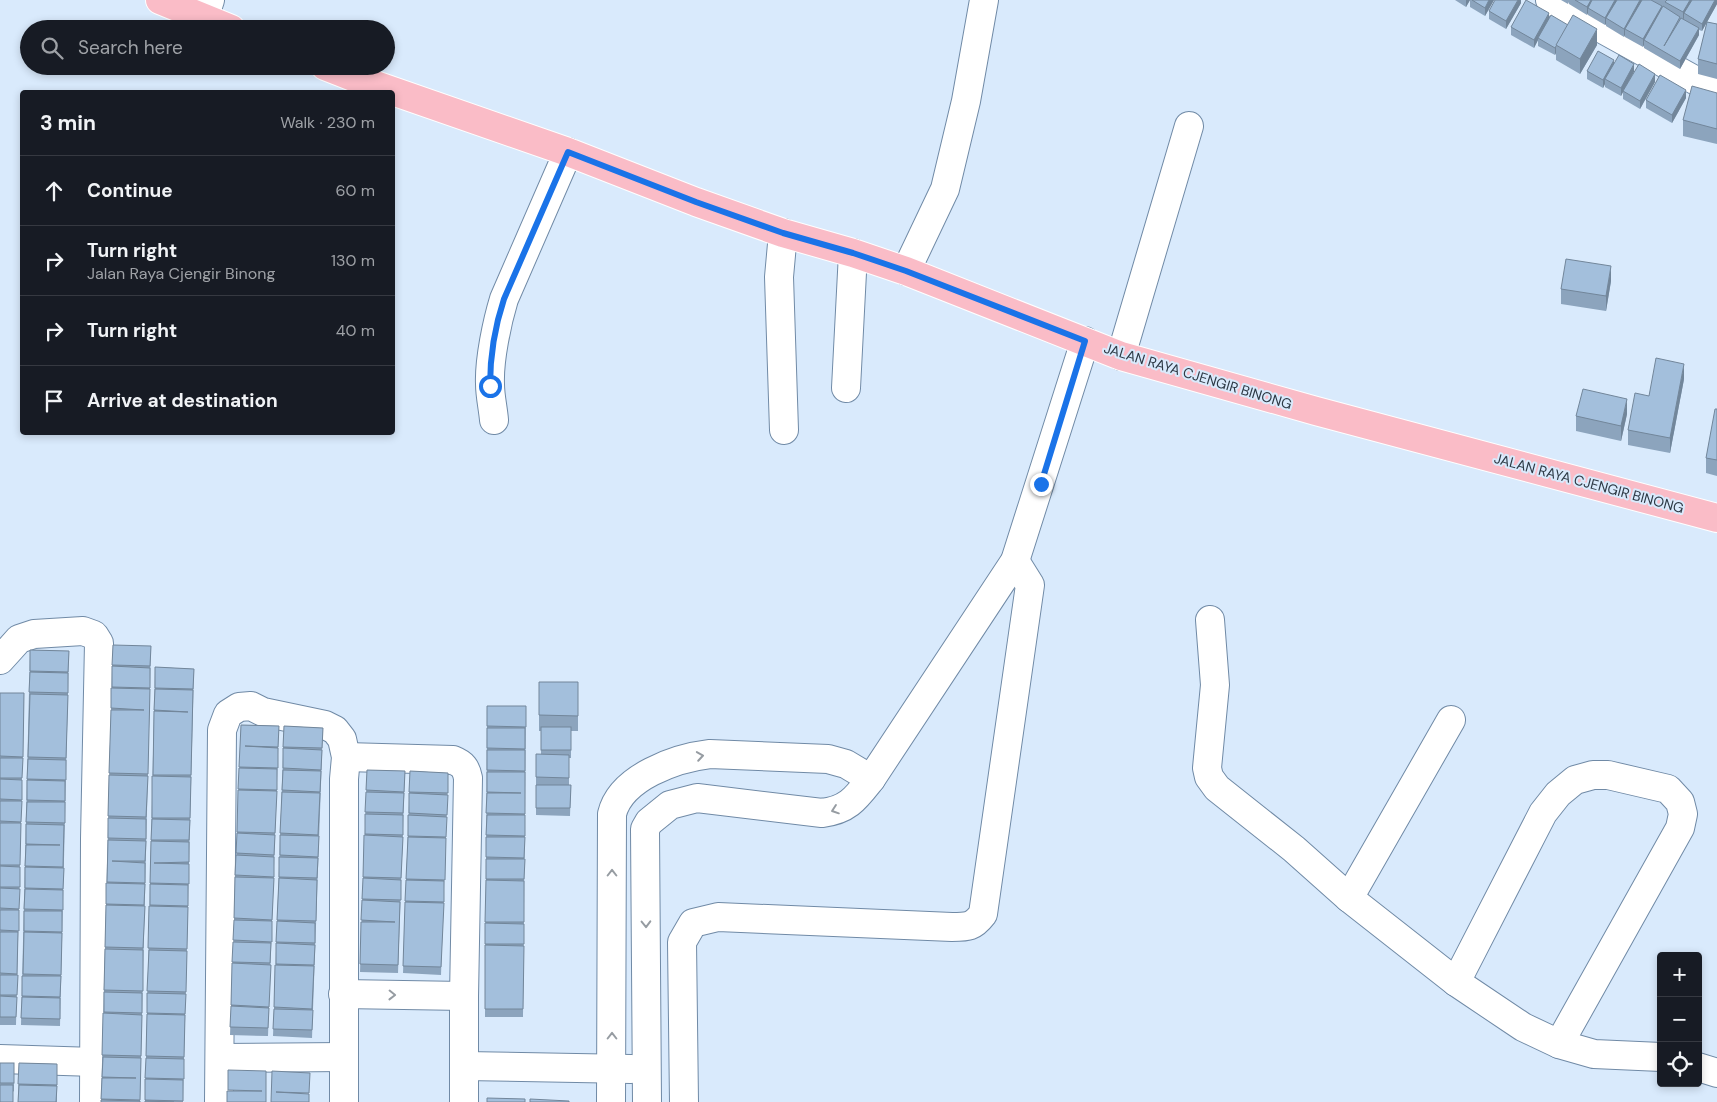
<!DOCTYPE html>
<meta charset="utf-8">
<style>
:root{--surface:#171b24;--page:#242831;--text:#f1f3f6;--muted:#9ea1a6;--line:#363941}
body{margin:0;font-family:"DM Sans",sans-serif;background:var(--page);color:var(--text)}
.controls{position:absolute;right:15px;bottom:15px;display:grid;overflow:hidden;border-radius:5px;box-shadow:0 2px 8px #0003}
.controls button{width:45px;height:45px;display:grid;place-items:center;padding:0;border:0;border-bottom:1px solid var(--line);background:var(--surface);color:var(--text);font:25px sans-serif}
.stop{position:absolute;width:15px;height:15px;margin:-11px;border:4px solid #1a73e8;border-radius:50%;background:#fff}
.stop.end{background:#1a73e8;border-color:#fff;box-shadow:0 1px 5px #0008}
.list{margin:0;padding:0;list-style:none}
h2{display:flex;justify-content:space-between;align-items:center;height:65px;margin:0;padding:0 20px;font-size:21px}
h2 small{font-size:16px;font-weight:400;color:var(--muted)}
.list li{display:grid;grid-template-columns:32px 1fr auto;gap:15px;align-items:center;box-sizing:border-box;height:70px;padding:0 20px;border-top:1px solid var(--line)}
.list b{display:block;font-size:19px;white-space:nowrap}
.list p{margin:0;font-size:16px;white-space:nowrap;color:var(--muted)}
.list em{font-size:16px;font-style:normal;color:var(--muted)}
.icon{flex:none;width:28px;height:28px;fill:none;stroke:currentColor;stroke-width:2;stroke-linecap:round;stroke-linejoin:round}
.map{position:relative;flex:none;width:1717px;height:1102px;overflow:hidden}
.search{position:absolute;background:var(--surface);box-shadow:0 2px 8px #0003;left:20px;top:20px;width:375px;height:55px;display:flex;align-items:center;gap:12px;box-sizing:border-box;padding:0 18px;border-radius:28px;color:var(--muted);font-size:19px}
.panel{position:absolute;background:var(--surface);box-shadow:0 2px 8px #0003;left:20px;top:90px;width:375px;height:345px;border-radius:5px}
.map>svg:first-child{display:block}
</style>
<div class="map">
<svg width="1717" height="1102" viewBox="0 0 1717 1102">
<rect width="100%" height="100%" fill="#d9eafc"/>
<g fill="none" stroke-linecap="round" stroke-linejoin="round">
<g stroke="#708aa6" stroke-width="30">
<g id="minor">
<path d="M1550,0L1700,83L1717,88"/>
<path d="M204,18L210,0"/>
<path d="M783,233L779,277L784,430"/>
<path d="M906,271L945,189L966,101L984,0"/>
<path d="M1121,356L1189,126"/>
<path d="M846,388L853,253"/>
<path d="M494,420C493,408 490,396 490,384C489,360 497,322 504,299L568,152"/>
<path d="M1210,620L1215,685L1207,768L1209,777L1217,788L1294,849L1349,898L1456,982L1523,1027L1559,1044L1594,1054L1661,1057"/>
<path d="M0,660L19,639L34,634L83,631L94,635L99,643L95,839L94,1102"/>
<path d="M346,757L453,760C463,764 466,768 468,778L464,996V1102"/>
<path d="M1349,898L1451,720"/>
<path d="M1456,982L1543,813L1558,794L1575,780L1593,775H1608L1668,789L1680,802L1683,814L1680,828L1559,1044"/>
<path d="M343,994L464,996"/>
<path d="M220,1058L344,1057"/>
<path d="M0,1059L95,1062"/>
<path d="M465,1066L631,1069"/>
<path d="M1698,1067L1717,1073"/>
<path d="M219,1102L222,730L228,714L239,707L251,706L263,712L325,725L335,730L342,739L346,757L344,779V1102"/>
<path d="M611,1102L612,814C621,777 676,758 710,754L828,759L846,764L871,779"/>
<path d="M647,1102L645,829L649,822L670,805L697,798L822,813C848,810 856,798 871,779L1015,561L1085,341"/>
<path d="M684,1102L682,942L693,923L718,917L952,927C968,927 973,927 983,914L1030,585L1015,561"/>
</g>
</g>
<g stroke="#fff" stroke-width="30">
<g id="major">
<path d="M160,0L231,29"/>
<path d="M325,66L358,79L568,152L696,202L783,233L853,253L906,271L1121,356L1316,411L1717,518"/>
</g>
</g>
<use href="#minor" stroke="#fff" stroke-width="28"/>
<use href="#major" stroke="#fabcc7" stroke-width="28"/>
</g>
<g fill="#8ca4bd">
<path d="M1455,0H1470L1466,7Z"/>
<path d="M1470,0H1494L1485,16L1470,7Z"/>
<path d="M1521,0V3L1506,29L1489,19V11Z"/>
<path d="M1561,0H1717V4L1707,22L1717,24V79L1698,74V59L1707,22L1702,31L1699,30V35L1680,69L1644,48V45L1643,47L1625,37V35L1624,37L1606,26V24L1605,25L1588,15V13L1587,15L1569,4V2L1568,4Z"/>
<path d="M1549,19L1597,45L1580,74L1556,60V53L1555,55L1538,46V40L1534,48L1511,35V27Z"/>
<path d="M1614,63L1634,64L1621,96L1605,87V84L1603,88L1587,79V71Z"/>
<path d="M1655,82L1640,109L1623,99V91Z"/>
<path d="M1717,93V144L1683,136V120Z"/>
<path d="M1686,98L1672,123L1646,108V100Z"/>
<path d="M1611,281L1606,311L1561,304V289Z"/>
<path d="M1684,379L1670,453L1628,445V430Z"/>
<path d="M1717,409V476L1706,473V458Z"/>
<path d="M1627,414L1621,441L1576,431V416Z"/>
<path d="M151,646L140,1102H101L112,665Z"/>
<path d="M30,650L69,651L60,1026L21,1025Z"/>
<path d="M155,667L194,669L183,1102H145Z"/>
<path d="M578,682V731H571V758H569V785H571L570,816L536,815V754L541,755V731H539V715Z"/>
<path d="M0,693H24L16,1025H0Z"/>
<path d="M487,706H526L523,1017H485Z"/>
<path d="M241,725L279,726L268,1036L230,1035Z"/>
<path d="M284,726L323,728L312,1038L273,1036Z"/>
<path d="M367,770L405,771L398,973L360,972Z"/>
<path d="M410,771L448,773L441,975L403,973Z"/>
<path d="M0,1063H14V1091L0,1102Z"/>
<path d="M19,1063L57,1064V1102H18Z"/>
</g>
<g fill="#72869a">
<path d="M1466,0H1470L1466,7Z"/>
<path d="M1489,0H1494L1485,16V8Z"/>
<path d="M1518,0H1521V3L1506,29V21Z"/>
<path d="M1591,0H1595L1588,8V13L1587,15V7Z"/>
<path d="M1615,0H1620L1606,18V24L1605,25V18Z"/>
<path d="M1640,0H1643L1625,29V35L1624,37V29Z"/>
<path d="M1690,0H1695L1684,13V18L1683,20V12Z"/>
<path d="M1715,0H1717V4L1702,31V24Z"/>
<path d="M1662,6V14L1644,40V45L1643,47V39Z"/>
<path d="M1549,13V21L1538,38V40L1534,48V40Z"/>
<path d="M1699,28V35L1680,69V61Z"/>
<path d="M1597,29V45L1580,74V59Z"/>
<path d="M1556,45V53L1555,55V48Z"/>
<path d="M1614,60V68L1605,79V84L1603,88V80Z"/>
<path d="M1634,64V72L1621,96V88Z"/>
<path d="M1655,74V82L1640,109V101Z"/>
<path d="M1686,90V98L1672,123V115Z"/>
<path d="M1611,266V281L1606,311V296Z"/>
<path d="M1684,364V379L1670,453V438Z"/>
<path d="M1627,399V414L1621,441V426Z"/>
</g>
<g fill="#a3bfdc" stroke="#72869a">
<path d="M1472,0H1489L1485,8Z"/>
<path d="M1495,0H1518L1506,21L1489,11Z"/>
<path d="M1526,0L1549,13L1534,40L1511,27Z"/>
<path d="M1575,0H1591L1587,7Z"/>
<path d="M1592,0H1615L1605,18L1588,8Z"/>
<path d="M1617,0H1640L1624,29L1606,18Z"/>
<path d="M1642,0H1651L1662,6L1643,39L1625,29Z"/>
<path d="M1667,0H1690L1683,12L1665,2Z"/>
<path d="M1692,0H1715L1702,24L1684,13Z"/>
<path d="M1663,6L1680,17L1664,46L1681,18L1699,28L1680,61L1644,40Z"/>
<path d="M1551,15L1568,25L1555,48L1538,38Z"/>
<path d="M1573,15L1597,29L1580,59L1556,45Z"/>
<path d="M1707,22L1717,24V64L1698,59Z"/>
<path d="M1598,51L1614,60L1603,80L1587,71Z"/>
<path d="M1619,55L1634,64L1621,88L1605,79Z"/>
<path d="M1639,64L1655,74L1640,101L1623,91Z"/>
<path d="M1660,75L1686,90L1672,115L1646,100Z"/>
<path d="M1692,86L1717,93V129L1683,120Z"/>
<path d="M1566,259L1611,266L1606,296L1561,289Z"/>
<path d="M1656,358L1684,364L1670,438L1628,430L1635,393L1649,396Z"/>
<path d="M1583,389L1627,399L1621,426L1576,416Z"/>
<path d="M1715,409H1717V460L1706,458Z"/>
<path d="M113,645L151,646L150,666L112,665Z"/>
<path d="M30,650L69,651L68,672L30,671Z"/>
<path d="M112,666L150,668V688L112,687Z"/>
<path d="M155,667L194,669L193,689L155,688Z"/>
<path d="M30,672L68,673V693L29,692Z"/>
<path d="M539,682H578V716L539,715Z"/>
<path d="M111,688L150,689L148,774L109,773L111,710H144L111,708Z"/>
<path d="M155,689L193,690L191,775H153L154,711L188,712L154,710Z"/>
<path d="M0,693H24L23,757L0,756Z"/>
<path d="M30,694L68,695L66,758L28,757Z"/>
<path d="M487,706H526V727L487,726Z"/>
<path d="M241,725L279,726L278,747L245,746L278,748V768L239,767Z"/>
<path d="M284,726L323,728L322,748L283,747Z"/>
<rect x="541" y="727" width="30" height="23"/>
<path d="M487,728H525V749L487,748Z"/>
<path d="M283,748L322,750L321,770L283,768Z"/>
<path d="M487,750H525V771L487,770Z"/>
<path d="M536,754L569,755V778L536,777Z"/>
<path d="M0,758H23L22,778H0Z"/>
<path d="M28,759L66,760V780L27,779Z"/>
<path d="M239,768L277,769V790L238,789Z"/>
<path d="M283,770L321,771L320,792L282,790Z"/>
<path d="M367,770L405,771L404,792L366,790Z"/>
<path d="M410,771L448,773V793L409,792Z"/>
<path d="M487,772H525V814L486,813L487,793H521L487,792Z"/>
<path d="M109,775L148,776L146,817L108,816Z"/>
<path d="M152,776L191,777L190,818H152Z"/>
<path d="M0,779L22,780V800L0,799Z"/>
<path d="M27,780L65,781V801L27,800Z"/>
<path d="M536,785H571L570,808H536Z"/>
<path d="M238,790L277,791L275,833L237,832Z"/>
<path d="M282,792L320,793L318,835L280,833Z"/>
<path d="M366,792L404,793L403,813L365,812Z"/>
<path d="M409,793L448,795L447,815L409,813Z"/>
<path d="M0,801H22L21,822L0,821Z"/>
<path d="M27,802H65V823L26,822Z"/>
<path d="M365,814L403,815V835L365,834Z"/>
<path d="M408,815L447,817L446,837L408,836Z"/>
<path d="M487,815H525V836L486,835Z"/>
<path d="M108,818L146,819V839L108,838Z"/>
<path d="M152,819L190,820L189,840H151Z"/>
<path d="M0,823H21L20,865H0Z"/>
<path d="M26,824L64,825L63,867L25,866L26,845H60L26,844Z"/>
<path d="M237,833L275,835L274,855L236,853Z"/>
<path d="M280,835L319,836L318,857L280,855Z"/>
<path d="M364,835L403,837L401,878L363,877Z"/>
<path d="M408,837L446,838L445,880L406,879Z"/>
<path d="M486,837H525L524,858L486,857Z"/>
<path d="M108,840L146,841L145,861H112L145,863V883L107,882Z"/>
<path d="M151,841L189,842V862L154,863L189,864V884L150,883Z"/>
<path d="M236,855L274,857V877L235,875Z"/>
<path d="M279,857L318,858L317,878L279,877Z"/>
<path d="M486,859H525L524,879H486Z"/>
<path d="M0,866L20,867V887H0Z"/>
<path d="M25,867L64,868L63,889L25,888Z"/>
<path d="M235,877L274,878L272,920L234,918Z"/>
<path d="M279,878L317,880L316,921L277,920Z"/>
<path d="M363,878L401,880V900L362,899Z"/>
<path d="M406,880L444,881V902L405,901Z"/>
<path d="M486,880L524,881V922H485Z"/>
<path d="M106,883L145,884L144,905L106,904Z"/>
<path d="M150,884L188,885V906L150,905Z"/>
<path d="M0,888L20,889L19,909L0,908Z"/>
<path d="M25,889L63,890V910L24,909Z"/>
<path d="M362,900L400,902L398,965L360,964L361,922H395L361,920Z"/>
<path d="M405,902L444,903L441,967L403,966Z"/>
<path d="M106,905L145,906L143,948L105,947Z"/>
<path d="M149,906L188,907L187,949L148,948Z"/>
<path d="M0,910H19V931L0,930Z"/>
<path d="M24,911H62V932L24,931Z"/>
<path d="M234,920L272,921V942L233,940Z"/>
<path d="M277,921L315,923V943L276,942Z"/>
<path d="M485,923L524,924V944H485Z"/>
<path d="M0,932H18L17,974L0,973Z"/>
<path d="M24,932L62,933L61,975L23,974Z"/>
<path d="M233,942L271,943L270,963L232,962Z"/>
<path d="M276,943L315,945L314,965L276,964Z"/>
<path d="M485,945L524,946L523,1009H485Z"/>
<path d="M105,949L143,950V991L104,990Z"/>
<path d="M149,950L187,951L186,992L147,991Z"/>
<path d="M232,963L271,965L269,1007L231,1005Z"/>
<path d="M275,965L314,966L312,1009L274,1007Z"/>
<path d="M0,975H18L17,995H0Z"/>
<path d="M22,976H61L60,997L22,996Z"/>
<path d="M104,992L142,993V1013L104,1012Z"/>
<path d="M147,993L186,994L185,1014L147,1013Z"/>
<path d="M0,996L17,997L16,1017H0Z"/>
<path d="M22,997L60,998V1019L21,1018Z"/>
<path d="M231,1006L269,1008L268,1028L230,1027Z"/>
<path d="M274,1009L313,1010L312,1030L273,1029Z"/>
<path d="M103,1013L142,1015L141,1056L102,1055Z"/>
<path d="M147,1014L185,1015L184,1057L146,1056Z"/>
<path d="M103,1057L141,1058L140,1100L101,1099L102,1078H136L102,1077Z"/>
<path d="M146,1058L184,1059V1079L145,1078Z"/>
<rect x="0" y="1063" width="14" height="20"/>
<path d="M19,1063L57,1064V1085L18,1084Z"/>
<path d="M228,1070L266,1071V1102H227V1091H262L228,1090Z"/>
<path d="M272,1071L310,1073L309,1093L276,1092L309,1094V1102H271Z"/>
<path d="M145,1079L183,1080V1101L145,1100Z"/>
<rect x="0" y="1085" width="13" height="17"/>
<path d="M19,1085L57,1086L56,1102H18Z"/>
<path d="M487,1098L525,1099V1102H487Z"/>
<path d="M530,1099L569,1101V1102H530Z"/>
<path d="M101,1100L140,1101V1102H101Z"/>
<path d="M145,1101L174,1102H145Z"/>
</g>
<defs><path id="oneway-chevron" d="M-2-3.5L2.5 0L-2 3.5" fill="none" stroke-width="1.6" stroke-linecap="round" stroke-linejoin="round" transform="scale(1.25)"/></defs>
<g stroke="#969ca2">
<use href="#oneway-chevron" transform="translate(700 756) rotate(-9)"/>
<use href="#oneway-chevron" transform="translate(835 810) rotate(161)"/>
<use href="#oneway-chevron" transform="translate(612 873) rotate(-90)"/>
<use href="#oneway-chevron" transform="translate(646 924) rotate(89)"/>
<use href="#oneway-chevron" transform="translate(392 995) rotate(1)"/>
<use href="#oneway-chevron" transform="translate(612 1036) rotate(-90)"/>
</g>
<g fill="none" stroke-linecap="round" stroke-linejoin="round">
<path stroke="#1a73e8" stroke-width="6" d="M490,386C490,358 495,326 504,299L568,152L696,202L783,233L853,253L906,271L1085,341L1041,484"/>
</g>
<g text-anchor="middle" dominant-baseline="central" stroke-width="4" stroke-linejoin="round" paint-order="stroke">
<g font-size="14" fill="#2d3945" stroke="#d9eafc">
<text transform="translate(1198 376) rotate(17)">JALAN RAYA CJENGIR BINONG</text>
<text transform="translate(1589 483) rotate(15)">JALAN RAYA CJENGIR BINONG</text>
</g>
</g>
</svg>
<div class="controls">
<button>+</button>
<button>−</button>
<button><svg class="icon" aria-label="locate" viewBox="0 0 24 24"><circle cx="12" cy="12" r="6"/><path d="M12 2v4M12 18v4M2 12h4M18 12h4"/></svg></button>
</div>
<div class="stop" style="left:490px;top:386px"></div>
<div class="stop end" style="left:1041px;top:484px"></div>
<div class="search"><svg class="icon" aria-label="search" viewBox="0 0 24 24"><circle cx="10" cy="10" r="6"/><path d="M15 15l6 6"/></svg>Search here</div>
<section class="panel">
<h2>3 min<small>Walk · 230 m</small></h2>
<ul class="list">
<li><svg class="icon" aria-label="ahead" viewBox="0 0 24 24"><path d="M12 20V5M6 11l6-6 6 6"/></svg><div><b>Continue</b></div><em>60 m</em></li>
<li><svg class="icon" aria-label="right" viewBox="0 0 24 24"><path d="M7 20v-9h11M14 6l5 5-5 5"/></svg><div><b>Turn right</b><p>Jalan Raya Cjengir Binong</p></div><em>130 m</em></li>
<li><svg class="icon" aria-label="right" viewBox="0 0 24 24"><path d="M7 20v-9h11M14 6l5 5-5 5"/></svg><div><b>Turn right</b></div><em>40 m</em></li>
<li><svg class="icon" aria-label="arrive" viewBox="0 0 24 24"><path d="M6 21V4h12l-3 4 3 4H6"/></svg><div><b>Arrive at destination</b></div></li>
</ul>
</section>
</div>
